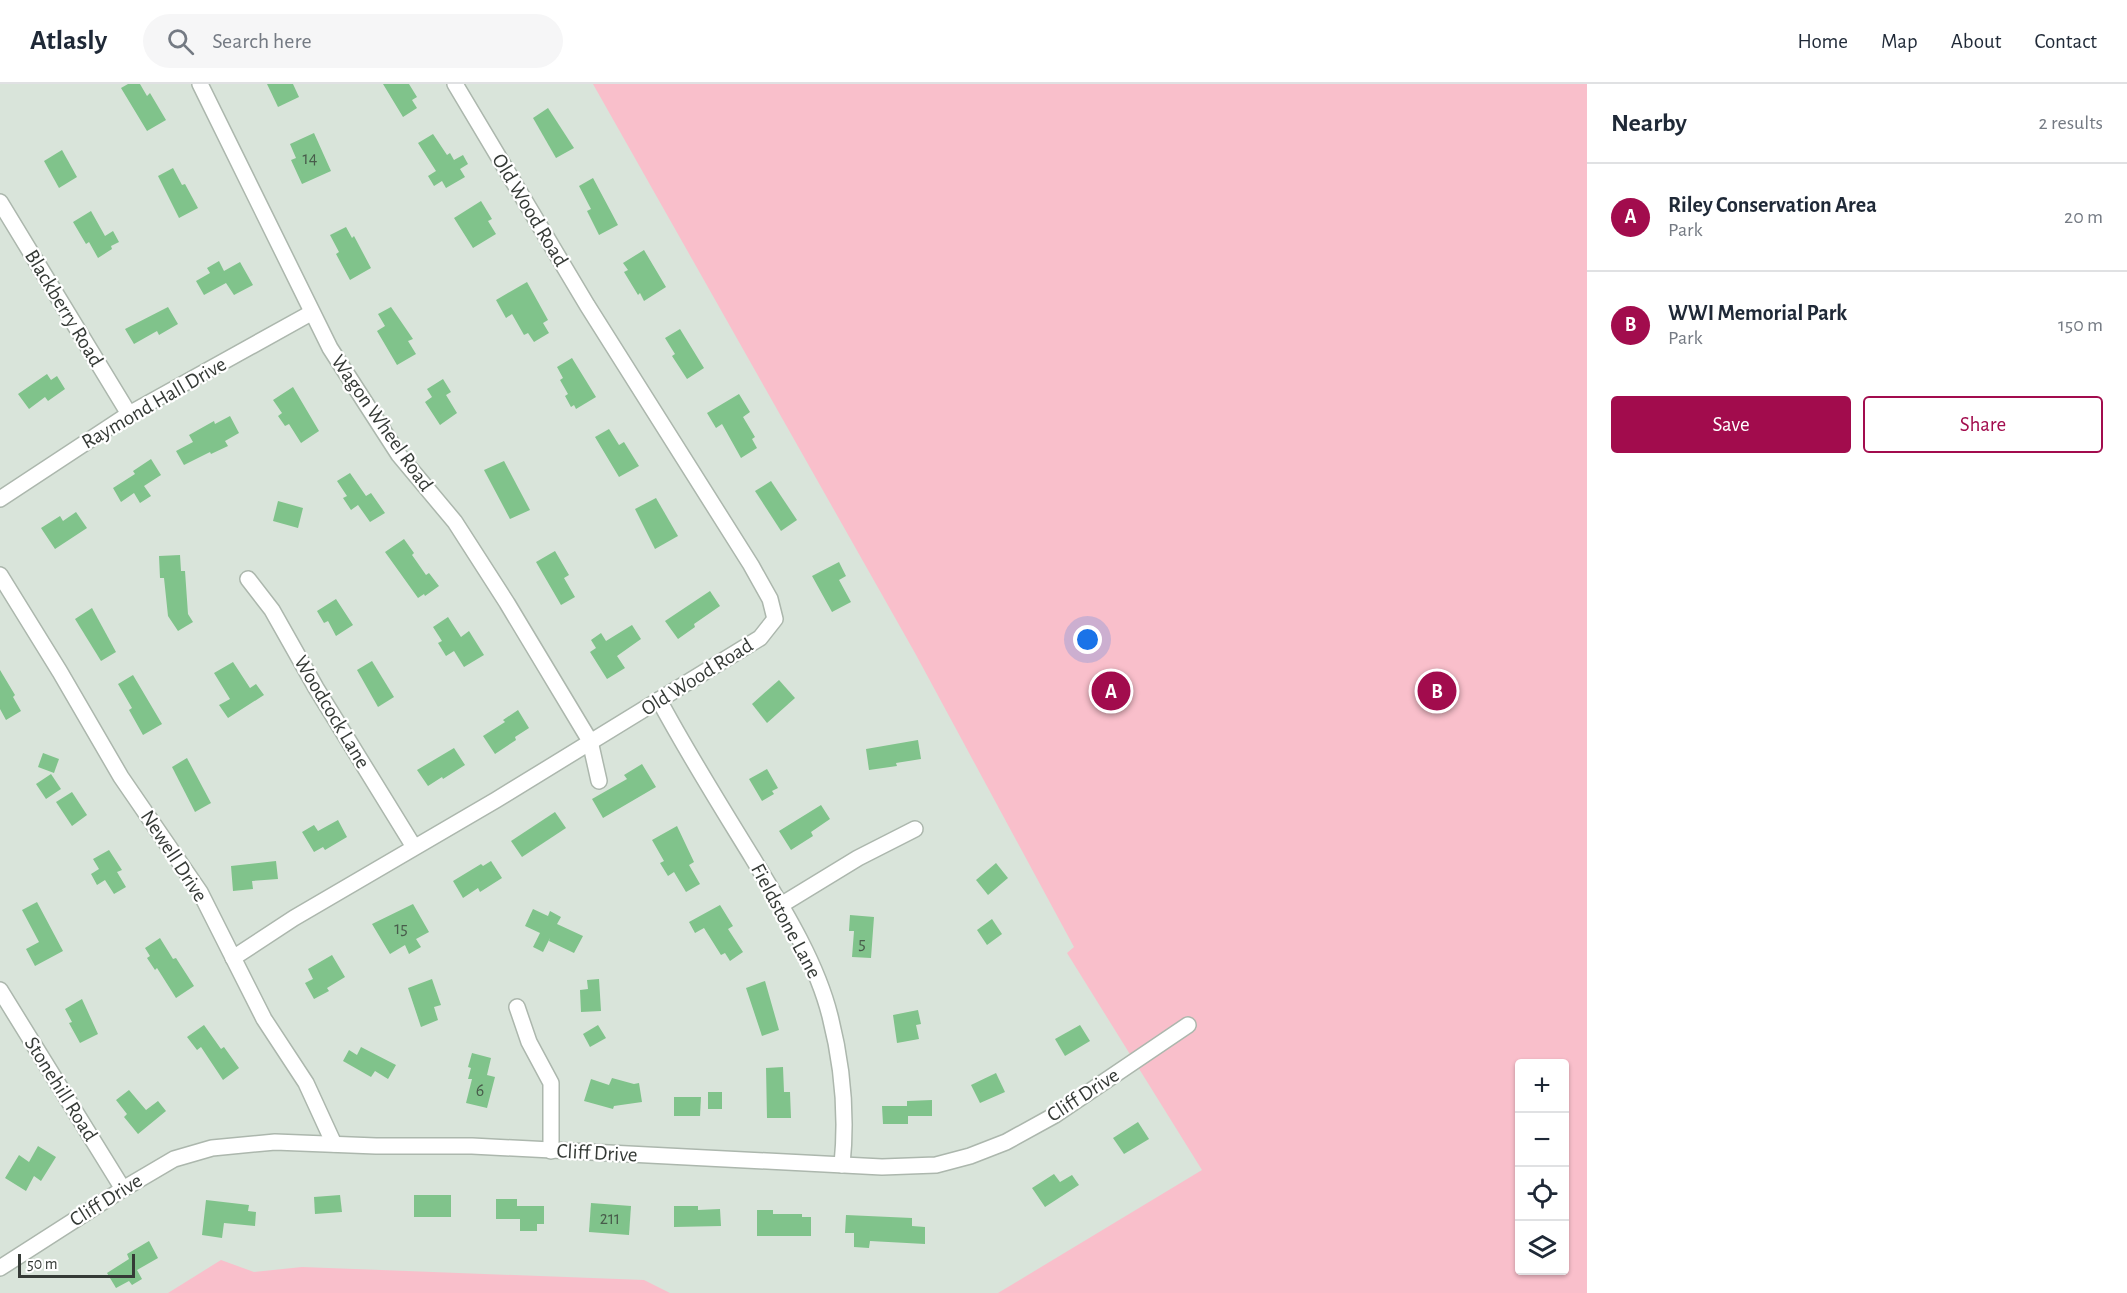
<!DOCTYPE html>
<meta charset="utf-8">
<style>
:root{--surface:#fff;--page:#f6f6f7;--text:#1f2937;--muted:#747a83;--line:#e0e1e3;--accent:#a20c4d}
body{margin:0;font-family:"Alegreya Sans",sans-serif;background:var(--page);color:var(--text)}
.controls{position:absolute;right:18px;bottom:18px;display:grid;overflow:hidden;border-radius:6px;box-shadow:0 2px 4px #0004}
.controls button{width:54px;height:54px;display:grid;place-items:center;padding:0;border:0;border-bottom:2px solid var(--line);background:var(--surface);color:var(--text);font:30px sans-serif}
.scale{position:absolute;left:18px;bottom:15px;width:117px;box-sizing:border-box;padding-left:6px;border:3px solid #353a36;border-top:0;font-size:16px;line-height:21px;white-space:nowrap;color:#353a36;-webkit-text-stroke:4px #fff;paint-order:stroke}
.you{position:absolute;left:1088px;top:556px;width:21px;height:21px;margin:-15px;border:4px solid #fff;border-radius:50%;background:#1a73e8;box-shadow:0 0 0 9px #1a73e833}
.badge{display:grid;place-items:center;width:39px;height:39px;border-radius:50%;background:var(--accent);color:#fff;font-size:20px;font-weight:700}
.pin{position:absolute;translate:-50% -50%;border:3px solid #fff;box-shadow:0 2px 6px #0006}
.list{margin:0;padding:0;list-style:none}
h2{display:flex;justify-content:space-between;align-items:center;height:78px;margin:0;padding:0 24px;font-size:26px}
h2 small{font-size:20px;font-weight:400;color:var(--muted)}
.list li{display:grid;grid-template-columns:39px 1fr auto;gap:18px;align-items:center;box-sizing:border-box;height:108px;padding:0 24px;border-top:2px solid var(--line)}
.list b{display:block;font-size:22px;white-space:nowrap}
.list p{margin:0;font-size:20px;white-space:nowrap;color:var(--muted)}
.list em{font-size:20px;font-style:normal;color:var(--muted)}
.actions{display:flex;gap:12px;padding:18px 24px}
.actions a{flex:1;padding:14px 0;border:2px solid var(--accent);border-radius:6px;text-align:center;font-size:21px;color:var(--accent)}
.actions .main{background:var(--accent);color:#fff}
.icon{flex:none;width:33px;height:33px;fill:none;stroke:currentColor;stroke-width:2;stroke-linecap:round;stroke-linejoin:round}
.map{position:relative;flex:none;width:1587px;height:1209px;overflow:hidden}
header{display:flex;align-items:center;gap:36px;box-sizing:border-box;height:84px;padding:0 30px;background:var(--surface);border-bottom:2px solid var(--line)}
header strong{font-size:28px}
nav{display:flex;gap:33px;margin-inline-start:auto;font-size:21px}
.search{width:420px;height:54px;background:var(--page);display:flex;align-items:center;gap:15px;box-sizing:border-box;padding:0 21px;border-radius:33px;color:var(--muted);font-size:22px}
main{display:flex}
aside{flex:1;background:var(--surface)}
.map>svg:first-child{display:block}
</style>
<header>
<strong>Atlasly</strong>
<div class="search"><svg class="icon" aria-label="search" viewBox="0 0 24 24"><circle cx="10" cy="10" r="6"/><path d="M15 15l6 6"/></svg>Search here</div>
<nav><a>Home</a><a>Map</a><a>About</a><a>Contact</a></nav>
</header>
<main>
<div class="map">
<svg width="1587" height="1209" viewBox="0 0 1587 1209">
<rect width="100%" height="100%" fill="#d9e4da"/>
<g fill="#f9bfcb" fill-rule="evenodd">
<path d="M593,0H1587V1209H998L1202,1086L1067,869L1074,863L915,569ZM1520,980H1564V1186H1520Z"/>
<path d="M221,1176L254,1188L302,1183L644,1196L670,1209H168Z"/>
</g>
<g fill="#80c38b">
<path d="M128,0H140L147,12L150,9L166,36L147,47L121,4Z"/>
<path d="M267,0H293L299,13L278,23Z"/>
<path d="M383,0H409L417,13L412,16L417,24L403,33Z"/>
<path d="M548,24L574,64L556,74L533,34Z"/>
<path d="M314,49L331,87L302,100L291,76L296,74L290,60Z"/>
<path d="M433,50L447,71L450,69L454,76L463,71L468,80L460,85L465,93L446,104L442,97L434,102L428,92L436,87L418,59Z"/>
<path d="M62,66L77,93L59,104L44,77Z"/>
<path d="M173,84L182,101L185,100L198,124L179,134L158,92Z"/>
<path d="M593,94L618,141L599,151L587,127L591,125L579,102Z"/>
<path d="M481,117L492,135L488,137L496,150L473,164L454,134Z"/>
<path d="M91,127L105,152L113,147L119,158L111,162L112,165L98,174L89,158L86,160L73,138Z"/>
<path d="M346,143L352,154L354,152L371,184L350,196L336,170L339,168L330,151Z"/>
<path d="M644,166L666,203L644,217L640,209L638,211L624,188L628,186L623,179Z"/>
<path d="M219,177L224,187L240,178L253,201L234,211L226,199L204,211L196,197L210,189L207,184Z"/>
<path d="M527,198L548,236L543,239L549,249L534,258L528,249L524,251L512,230L506,234L496,216Z"/>
<path d="M168,223L178,240L159,251L157,247L134,260L125,245Z"/>
<path d="M391,223L413,255L408,257L416,270L397,281L377,247L385,242L378,230Z"/>
<path d="M680,245L704,284L687,295L672,272L675,270L665,254Z"/>
<path d="M572,274L596,313L576,325L574,321L571,323L565,312L568,310L560,296L563,294L557,283Z"/>
<path d="M47,290L51,296L57,292L65,305L48,317L45,313L29,325L18,310Z"/>
<path d="M443,295L451,308L446,311L457,329L440,341L425,318L432,313L427,305Z"/>
<path d="M293,303L319,347L301,359L289,340L285,342L278,332L282,329L273,316Z"/>
<path d="M739,310L750,328L743,333L755,353L752,355L757,364L741,374L722,340L716,344L707,329Z"/>
<path d="M230,332L239,349L225,357L228,362L211,370L210,368L184,381L176,367L193,358L189,351L214,337L215,340Z"/>
<path d="M609,345L619,361L624,358L639,382L619,393L595,353Z"/>
<path d="M151,375L161,391L144,402L151,412L140,419L134,409L121,418L113,404L135,390L133,387Z"/>
<path d="M504,377L530,426L510,435L484,386Z"/>
<path d="M350,389L366,412L371,409L385,429L370,438L358,421L351,426L343,414L347,412L337,397Z"/>
<path d="M771,397L797,436L781,447L755,407Z"/>
<path d="M656,414L678,452L655,465L635,425Z"/>
<path d="M278,417L303,424L298,444L273,437Z"/>
<path d="M76,428L87,444L55,465L41,444L60,432L63,437Z"/>
<path d="M404,455L414,469L412,471L426,491L429,489L439,502L425,512L424,510L418,514L385,468Z"/>
<path d="M555,467L569,491L564,494L575,513L561,521L536,478Z"/>
<path d="M180,471L181,487H185L188,530L193,538L178,547L168,532L164,494H160L159,472Z"/>
<path d="M839,478L846,492L839,496L851,518L832,528L812,492Z"/>
<path d="M710,507L720,522L694,540L695,543L678,555L665,537Z"/>
<path d="M336,515L353,541L336,552L328,537L324,539L317,527Z"/>
<path d="M92,524L116,568L101,577L75,535Z"/>
<path d="M448,533L461,553L469,547L484,571L464,583L454,567L446,572L438,559L442,557L433,543Z"/>
<path d="M632,541L641,555L617,572L625,584L607,595L590,568L596,564L591,556L601,549L606,557Z"/>
<path d="M372,577L394,613L378,623L357,586Z"/>
<path d="M233,578L250,604L256,600L264,611L228,634L219,621L230,615L214,589Z"/>
<path d="M0,586L15,611L13,613L21,627L6,636L0,625Z"/>
<path d="M133,591L162,640L143,651L129,626L132,624L118,600Z"/>
<path d="M779,596L795,614L767,639L752,620Z"/>
<path d="M518,626L529,644L515,653L516,656L495,670L483,652L505,638L503,636Z"/>
<path d="M918,656L921,675L896,679L897,682L869,686L866,665Z"/>
<path d="M454,664L465,681L443,695L442,693L428,702L417,686Z"/>
<path d="M43,669L59,675L54,689L38,683Z"/>
<path d="M187,674L211,719L195,728L172,683Z"/>
<path d="M642,680L656,703L603,734L592,715L627,695L624,691Z"/>
<path d="M767,685L778,704L772,707L774,710L762,717L749,695Z"/>
<path d="M51,690L61,705L46,715L36,700Z"/>
<path d="M72,708L87,731L72,742L56,718Z"/>
<path d="M821,721L830,735L811,748L813,752L791,766L779,747Z"/>
<path d="M555,728L566,744L522,773L511,757Z"/>
<path d="M338,736L347,753L325,766L323,763L314,768L302,748L314,741L318,747Z"/>
<path d="M677,742L694,778L689,781L700,800L686,808L674,788L668,792L660,779L664,777L652,756Z"/>
<path d="M109,766L122,786L117,788L126,803L114,810L105,796L97,801L91,790L99,785L93,775Z"/>
<path d="M276,777L278,795L252,797L253,805L233,807L231,782Z"/>
<path d="M491,777L502,794L480,808L478,804L463,814L453,797L481,780L483,782Z"/>
<path d="M996,779L1008,794L988,811L976,796Z"/>
<path d="M37,818L63,867L35,882L26,865L39,858L22,826Z"/>
<path d="M413,820L429,848L416,855L421,863L409,870L405,861L390,870L372,840Z"/>
<path d="M720,821L733,842L728,845L743,868L730,877L725,869L721,871L704,844L695,849L689,838Z"/>
<path d="M533,825L548,832L550,827L561,833L557,840L583,852L574,869L549,857L550,854L543,868L533,863L540,849L525,842Z"/>
<path d="M850,831L874,833L871,874L852,873L854,847H849Z"/>
<path d="M992,835L1002,850L987,861L977,846Z"/>
<path d="M160,854L173,875L176,874L194,902L176,914L157,884L155,886L147,874L150,872L145,864Z"/>
<path d="M332,871L345,893L327,904L329,907L314,915L305,899L313,895L308,885Z"/>
<path d="M432,895L441,921L434,923L438,936L421,943L408,904Z"/>
<path d="M599,895L601,927L581,928L580,906L588,905L587,896Z"/>
<path d="M765,897L779,946L762,952L746,904Z"/>
<path d="M82,915L98,950L80,959L69,939L72,938L65,925Z"/>
<path d="M918,926L921,940L916,941L919,955L897,959L893,931Z"/>
<path d="M204,941L221,965L224,963L239,984L223,996L201,963L197,966L187,953Z"/>
<path d="M598,941L606,954L590,963L583,950Z"/>
<path d="M1080,941L1090,957L1065,972L1055,955Z"/>
<path d="M361,963L396,981L388,995L375,987L371,993L343,977L349,966L357,971Z"/>
<path d="M472,969L491,974L487,991L495,993L487,1024L466,1019L472,995H468L471,984L468,983Z"/>
<path d="M783,983L784,1008H790L791,1034H767L766,984Z"/>
<path d="M996,989L1005,1008L980,1019L971,1001Z"/>
<path d="M612,994L634,1000L639,999L642,1018L614,1022L613,1025L584,1017L591,995L609,1001Z"/>
<path d="M129,1006L146,1026L158,1017L166,1027L138,1050L124,1033L127,1030L116,1016Z"/>
<rect x="708" y="1008" width="14" height="17"/>
<path d="M674,1013H701L700,1032H674Z"/>
<path d="M932,1016V1032H908V1040H883L882,1022H907V1017Z"/>
<path d="M1138,1038L1149,1055L1124,1070L1113,1054Z"/>
<path d="M38,1062L56,1073L41,1097L34,1092L26,1107L5,1094L19,1071L29,1078Z"/>
<path d="M1054,1090L1060,1098L1072,1091L1079,1101L1045,1123L1032,1104Z"/>
<path d="M340,1111L342,1128L315,1130L314,1113Z"/>
<rect x="414" y="1111" width="37" height="22"/>
<path d="M496,1115H517V1122H544V1140H537V1147H520V1135H496Z"/>
<path d="M206,1116L249,1121L248,1127L256,1128L255,1142L224,1139L222,1154L202,1151Z"/>
<path d="M591,1119L631,1122L629,1151L589,1148Z"/>
<path d="M674,1122H698V1126L720,1125L721,1142L674,1143Z"/>
<path d="M757,1126H773V1130H802V1133H811V1152H757Z"/>
<path d="M846,1131L912,1134V1142L925,1143V1160L870,1157L869,1164L854,1163V1149H845Z"/>
<path d="M149,1157L158,1174L137,1186L142,1195L132,1201L129,1197L116,1204L107,1189L129,1175L127,1170Z"/>
</g>
<g fill="none" stroke-linecap="round" stroke-linejoin="round">
<g stroke="#acb7ad" stroke-width="18">
<g id="minor">
<path d="M200,0L330,264L399,371L455,438L507,519L590,657L599,697"/>
<path d="M0,118L129,330"/>
<path d="M0,415L129,330L311,229"/>
<path d="M0,491L60,588L121,693L200,808L264,935L306,999L334,1060"/>
<path d="M248,495L272,526L316,604L414,763"/>
<path d="M659,616C688,670 720,721 752,773C781,821 816,876 830,932C842,979 847,1032 842,1081"/>
<path d="M781,821L858,774L915,745"/>
<path d="M233,874L294,834L496,716L760,554L775,535L770,515L751,481L587,221L455,0"/>
<path d="M0,906L123,1105"/>
<path d="M517,923L529,958L551,999V1067"/>
<path d="M0,1184L123,1105L174,1075L212,1064L275,1058L376,1062H472L882,1083L936,1081L970,1072L1006,1058L1055,1031L1188,941"/>
</g>
</g>
<use href="#minor" stroke="#fff" stroke-width="15"/>
</g>
<g text-anchor="middle" dominant-baseline="central" stroke-width="4.5" stroke-linejoin="round" paint-order="stroke">
<g font-size="18" fill="#485c4b">
<text x="310" y="75">14</text>
<text x="401" y="845">15</text>
<text x="862" y="860">5</text>
<text x="480" y="1007">6</text>
<text x="610" y="1135">211</text>
</g>
<g font-size="21" fill="#353a36" stroke="#fff">
<text transform="translate(530 126) rotate(59)">Old Wood Road</text>
<text transform="translate(64 224) rotate(59)">Blackberry Road</text>
<text transform="translate(154 319) rotate(-30)">Raymond Hall Drive</text>
<text transform="translate(382 339) rotate(55)">Wagon Wheel Road</text>
<text transform="translate(697 593) rotate(-32)">Old Wood Road</text>
<text transform="translate(332 628) rotate(59)">Woodcock Lane</text>
<text transform="translate(174 772) rotate(57)">Newell Drive</text>
<text transform="translate(786 837) rotate(62)">Fieldstone Lane</text>
<text transform="translate(61 1005) rotate(58)">Stonehill Road</text>
<text transform="translate(1083 1011) rotate(-33)">Cliff Drive</text>
<text transform="translate(597 1069) rotate(3)">Cliff Drive</text>
<text transform="translate(106 1116) rotate(-32)">Cliff Drive</text>
</g>
</g>
</svg>
<div class="controls">
<button>+</button>
<button>−</button>
<button><svg class="icon" aria-label="locate" viewBox="0 0 24 24"><circle cx="12" cy="12" r="6"/><path d="M12 2v4M12 18v4M2 12h4M18 12h4"/></svg></button>
<button><svg class="icon" aria-label="layers" viewBox="0 0 24 24"><path d="M12 4l9 5-9 5-9-5zM3 14l9 5 9-5"/></svg></button>
</div>
<div class="scale">50 m</div>
<div class="you"></div>
<div class="pin badge" style="left:1111px;top:607px">A</div>
<div class="pin badge" style="left:1437px;top:607px">B</div>
</div>
<aside>
<h2>Nearby<small>2 results</small></h2>
<ul class="list">
<li><span class="badge">A</span><div><b>Riley Conservation Area</b><p>Park</p></div><em>20 m</em></li>
<li><span class="badge">B</span><div><b>WWI Memorial Park</b><p>Park</p></div><em>150 m</em></li>
</ul>
<div class="actions"><a class="main">Save</a><a>Share</a></div>
</aside>
</main>
